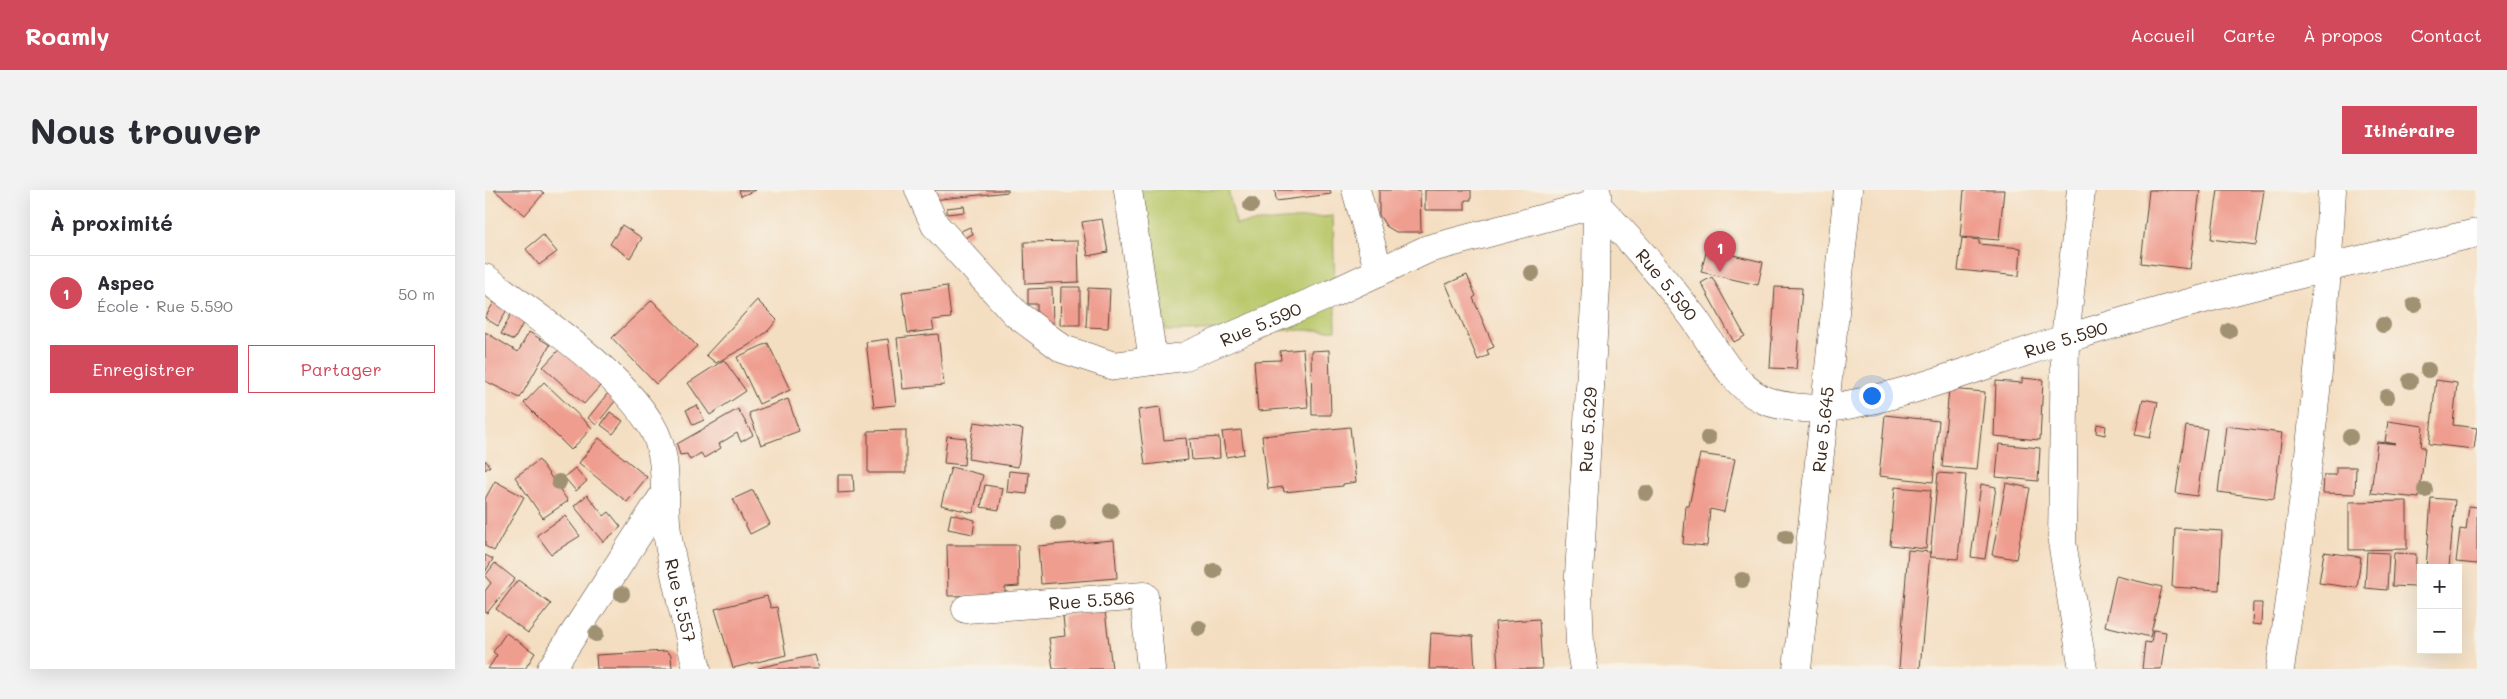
<!DOCTYPE html>
<html lang="fr">
<meta charset="utf-8">
<style>
:root{--surface:#fff;--page:#f2f2f3;--text:#2b2b33;--muted:#7c7c81;--line:#e1e1e2;--accent:#d1495b}
body{margin:0;font-family:Mali,sans-serif;background:var(--page);color:var(--text)}
.controls{position:absolute;right:15px;bottom:15px;display:grid;overflow:hidden;border-radius:0px;box-shadow:0 5px 20px #0002}
.controls button{width:45px;height:45px;display:grid;place-items:center;padding:0;border:0;border-bottom:1px solid var(--line);background:var(--surface);color:var(--text);font:25px sans-serif}
.you{position:absolute;left:1386px;top:205px;width:18px;height:18px;margin:-12px;border:4px solid #fff;border-radius:50%;background:#1a73e8;box-shadow:0 0 0 8px #1a73e833}
.badge{display:grid;place-items:center;width:32px;height:32px;border-radius:50%;background:var(--accent);color:#fff;font-size:16px;font-weight:700}
.pin{position:absolute;translate:-50% -41px;filter:drop-shadow(0 1px 2px #0008)}
.pin::after{content:'';position:absolute;top:26px;width:18px;height:15px;background:inherit;clip-path:polygon(0 0,100% 0,50% 100%)}
.list{margin:0;padding:0;list-style:none}
h2{display:flex;justify-content:space-between;align-items:center;height:65px;margin:0;padding:0 20px;font-size:21px}
h2 small{font-size:16px;font-weight:400;color:var(--muted)}
.list li{display:grid;grid-template-columns:32px 1fr auto;gap:15px;align-items:center;box-sizing:border-box;height:75px;padding:0 20px;border-top:1px solid var(--line)}
.list b{display:block;font-size:19px;white-space:nowrap}
.list p{margin:0;font-size:16px;white-space:nowrap;color:var(--muted)}
.list em{font-size:16px;font-style:normal;color:var(--muted)}
.actions{display:flex;gap:10px;padding:15px 20px}
.actions a{flex:1;padding:11px 0;border:1px solid var(--accent);border-radius:0px;text-align:center;font-size:18px;color:var(--accent)}
.actions .main{background:var(--accent);color:#fff}
.map{position:relative;flex:none;width:1992px;height:479px;overflow:hidden;border-radius:0px}
header{display:flex;align-items:center;gap:30px;box-sizing:border-box;height:70px;padding:0 25px;background:var(--accent);color:#fff}
header strong{font-size:24px}
nav{display:flex;gap:28px;margin-inline-start:auto;font-size:18px}
.intro{display:flex;align-items:center;justify-content:space-between;box-sizing:border-box;height:120px;padding:0 30px}
h1{margin:0;font-size:35px}
.button{padding:12px 22px;border-radius:0px;background:var(--accent);color:#fff;font-size:18px;font-weight:700}
main{display:flex;gap:30px;padding:0 30px}
aside{flex:1;background:var(--surface);border-radius:0px;box-shadow:0 5px 20px #0002}
.map>svg:first-child{display:block}
</style>
<header>
<strong>Roamly</strong>
<nav><a>Accueil</a><a>Carte</a><a>À propos</a><a>Contact</a></nav>
</header>
<div class="intro"><h1>Nous trouver</h1><a class="button">Itinéraire</a></div>
<main>
<aside>
<h2>À proximité<small></small></h2>
<ul class="list">
<li><span class="badge">1</span><div><b>Aspec</b><p>École · Rue 5.590</p></div><em>50 m</em></li>
</ul>
<div class="actions"><a class="main">Enregistrer</a><a>Partager</a></div>
</aside>
<div class="map">
<svg width="1992" height="479" viewBox="0 0 1992 479">
<rect width="100%" height="100%" fill="#f7f3e8"/>
<filter id="ink" filterUnits="userSpaceOnUse"><feTurbulence type="fractalNoise" baseFrequency=".02" numOctaves="2"/><feDisplacementMap in="SourceGraphic" scale="10" xChannelSelector="R" yChannelSelector="G"/><feConvolveMatrix kernelMatrix="1 2 1 2 8 2 1 2 1" color-interpolation-filters="sRGB"/></filter>
<filter id="wash" filterUnits="userSpaceOnUse"><feTurbulence type="fractalNoise" baseFrequency=".0096" numOctaves="4" result="noise"/><feDisplacementMap in="SourceGraphic" scale="20" xChannelSelector="R" yChannelSelector="G"/><feGaussianBlur stdDeviation="1.12" result="paint"/><feColorMatrix in="noise" values="0 0 0 0 0 0 0 0 0 0 0 0 0 0 0 0 0 1.4 0 .05"/><feComposite in="paint" operator="in"/></filter>
<g filter="url(#wash)">
<rect width="100%" height="100%" fill="#f4dec1"/>
<path fill="#b9c86b" stroke="#7a7944" d="M654,0H743L751,34L848,26L851,140L681,141Z"/>
<g id="blocks">
<g fill="#ef9d8f">
<path d="M9,0H55L59,3L40,25Z"/>
<path d="M254,0H271L256,6Z"/>
<path d="M445,0H523V2L447,10Z"/>
<path d="M790,0H845L846,4L791,11Z"/>
<path d="M894,0H935L936,42H911L901,36L894,25Z"/>
<path d="M940,0H986V10H980V20H940Z"/>
<path d="M1479,0H1519L1514,50L1475,47Z"/>
<path d="M1664,0H1715L1705,79L1656,73Z"/>
<path d="M1733,0H1779L1771,55L1726,49Z"/>
<path d="M479,16L480,22L462,24V18Z"/>
<path d="M617,29L623,62L603,66L597,32Z"/>
<path d="M137,35L157,48L145,68L125,54Z"/>
<path d="M485,37L488,44L479,48L476,41Z"/>
<path d="M58,45L72,62L54,75L41,59Z"/>
<path d="M1477,48L1494,50V54L1536,58L1534,86L1473,80Z"/>
<path d="M593,51L594,92L540,94L539,52Z"/>
<path d="M1222,59L1278,72L1273,95L1216,82Z"/>
<path d="M982,85L991,106L988,108L1009,157L1002,160L1004,165L993,170L961,94Z"/>
<path d="M1227,87L1260,146L1249,152L1216,93Z"/>
<path d="M20,92L33,99L13,136L0,128Z"/>
<path d="M462,96L466,128L447,130L449,140L423,143L417,102Z"/>
<path d="M576,97H595V135H575Z"/>
<path d="M1290,97L1317,98L1311,179L1285,178Z"/>
<path d="M567,98L568,135L552,136V114H543V99Z"/>
<path d="M603,98L625,99L623,138L601,137Z"/>
<path d="M36,104L50,111L29,150L16,144Z"/>
<path d="M167,110L212,156L171,194L127,148Z"/>
<path d="M272,110L292,130L283,141L264,155L231,173L221,165Z"/>
<path d="M0,142L33,162L44,142L65,155L35,208L0,191Z"/>
<path d="M453,144L459,195L418,199L412,148Z"/>
<path d="M403,149L411,215L389,217L381,152Z"/>
<path d="M83,150L123,187L99,214L58,177Z"/>
<path d="M283,153L305,200L274,214L252,167Z"/>
<path d="M818,159L823,217L773,221L769,171L796,170L795,161Z"/>
<path d="M844,160L846,225H827L826,161Z"/>
<path d="M239,170L261,201L225,225L203,193Z"/>
<path d="M1537,188L1558,190L1555,250L1509,246L1511,191L1537,193Z"/>
<path d="M1951,190L1972,193L1968,235L1992,238L1989,259L1944,254Z"/>
<path d="M59,192L107,238L86,260L39,213Z"/>
<path d="M1464,199L1500,202L1492,280L1457,277Z"/>
<path d="M123,203L131,210L111,235L103,228Z"/>
<path d="M303,209L314,241L276,255L264,223Z"/>
<path d="M1658,209L1673,212L1665,248L1650,245Z"/>
<path d="M212,215L219,230L208,235L201,220Z"/>
<path d="M675,217L679,250L701,248L703,270L660,275L653,220Z"/>
<path d="M253,219L268,245L256,252L252,243L234,254L236,258L219,268L216,263L205,270L202,264L195,265L192,254Z"/>
<path d="M125,222L138,231L128,244L116,235Z"/>
<path d="M1400,225L1454,231L1448,292L1394,286Z"/>
<path d="M1903,231L1938,236L1936,257H1940L1934,308L1886,303L1892,252L1911,254L1900,252Z"/>
<path d="M489,232L538,239L533,277L483,269Z"/>
<path d="M1612,234L1621,236L1620,245L1611,243Z"/>
<path d="M1701,236L1722,239L1712,306L1691,303Z"/>
<path d="M1741,236L1797,243L1789,309L1733,302Z"/>
<path d="M865,237L871,292L858,294V296L799,302L798,297L783,299L777,246Z"/>
<path d="M421,240V283H383V241Z"/>
<path d="M756,240L759,264L741,267L737,242Z"/>
<path d="M462,246L481,248L479,275L459,273Z"/>
<path d="M734,247L735,268L707,270L705,249Z"/>
<path d="M114,248L162,287L142,312L94,273Z"/>
<path d="M1514,254L1555,258L1553,291L1511,287Z"/>
<path d="M1215,264L1250,269L1239,322L1225,319L1222,356L1198,354L1201,316H1204Z"/>
<path d="M0,270L5,276L0,280Z"/>
<path d="M54,270L83,311L58,328L30,287Z"/>
<path d="M466,277L498,285L488,323L456,315Z"/>
<path d="M1851,277H1871L1870,304L1838,303L1839,285H1851Z"/>
<path d="M90,278L102,291L91,301L79,287Z"/>
<path d="M524,281L544,283L542,304L522,302Z"/>
<path d="M1453,283L1481,285L1473,369L1445,367Z"/>
<path d="M353,285H368L369,302L353,303Z"/>
<path d="M10,291L39,307L9,361L0,356V309Z"/>
<path d="M1521,293L1545,298L1531,369L1507,365Z"/>
<path d="M1496,294L1511,297L1500,369L1486,367Z"/>
<path d="M500,295L518,298L514,320L496,317Z"/>
<path d="M1410,297L1446,300L1441,359L1405,355Z"/>
<path d="M268,300L285,334L265,344L248,309Z"/>
<path d="M102,305L119,326L124,322L136,337L118,352L89,316Z"/>
<path d="M1946,308L1970,310L1964,378H1941Z"/>
<path d="M1922,311V359L1864,360V312Z"/>
<path d="M1984,316L1992,317V374L1971,372L1975,339L1981,340Z"/>
<path d="M466,324L490,330L488,344L463,339Z"/>
<path d="M80,326L95,346L66,364L52,345Z"/>
<path d="M1690,338L1737,341L1734,400L1687,397Z"/>
<path d="M629,350L632,388L556,394L553,356Z"/>
<path d="M462,355H533L534,396L520,397V405L463,406Z"/>
<path d="M1423,360L1445,362L1435,479H1414Z"/>
<path d="M1839,362L1876,367L1872,398L1834,393Z"/>
<path d="M1882,362L1904,363L1902,400L1880,398Z"/>
<path d="M1909,363L1931,364L1930,397L1907,396Z"/>
<path d="M0,365L8,369L0,382Z"/>
<path d="M10,373L30,389L2,423L0,422V401L6,393L0,386Z"/>
<path d="M1631,386L1677,397L1665,447L1620,436Z"/>
<path d="M33,390L66,414L43,443L11,419Z"/>
<path d="M282,406L286,418L292,417L301,465L248,478L230,419Z"/>
<path d="M1768,413H1777L1776,435L1767,434Z"/>
<path d="M620,421L627,479H568L564,448L580,446L578,426Z"/>
<path d="M1054,429L1057,479H1013L1010,432Z"/>
<path d="M1668,440L1681,442L1676,479H1657L1660,452L1666,453Z"/>
<path d="M21,443L50,463L40,479H3L12,465L8,462Z"/>
<path d="M946,443L988,446L990,479H944Z"/>
<path d="M181,461L186,465L187,479H112L111,465Z"/>
<path d="M329,465L333,479H274L273,478Z"/>
</g>
</g>
</g>
<g filter="url(#ink)">
<use href="#blocks" fill-opacity="0" stroke="#574536" stroke-width="1"/>
<g fill="none" stroke-linecap="round" stroke-linejoin="round">
<g stroke="#574536" stroke-width="29">
<g id="minor">
<path id="s1" d="M434,0L450,35L531,124L578,159L629,176L698,167L846,104L943,59L1111,14C1146,50 1178,87 1209,128C1227,153 1247,194 1275,208C1291,217 1326,220 1344,218C1426,206 1501,173 1580,149C1715,107 1854,74 1992,43"/>
<path d="M643,0L668,171"/>
<path d="M871,0L894,82"/>
<path d="M1596,0L1580,149L1577,352L1598,479"/>
<path id="s2" d="M0,88C53,128 131,178 166,235C186,268 177,306 182,342C189,388 202,434 212,479"/>
<path id="s3" d="M481,419L659,406L666,479"/>
<path d="M66,479L180,303"/>
<path id="s4" d="M1099,479L1095,455L1093,402L1111,96L1112,4"/>
<path id="s5" d="M1312,479L1363,0"/>
<path d="M1795,479C1819,320 1839,161 1847,0"/>
</g>
</g>
<use href="#minor" stroke="#fff" stroke-width="28"/>
</g>
<g fill="#9f9172">
<circle cx="766" cy="15" r="8"/>
<circle cx="1047" cy="83" r="8"/>
<circle cx="1929" cy="115" r="8"/>
<circle cx="1898" cy="135" r="8"/>
<circle cx="1744" cy="141" r="8"/>
<circle cx="1943" cy="180" r="8"/>
<circle cx="1925" cy="191" r="8"/>
<circle cx="1902" cy="207" r="8"/>
<circle cx="1865" cy="247" r="8"/>
<circle cx="1223" cy="248" r="8"/>
<circle cx="74" cy="292" r="8"/>
<circle cx="1940" cy="300" r="8"/>
<circle cx="1161" cy="303" r="8"/>
<circle cx="626" cy="321" r="8"/>
<circle cx="573" cy="333" r="8"/>
<circle cx="1301" cy="347" r="8"/>
<circle cx="729" cy="381" r="8"/>
<circle cx="1257" cy="390" r="8"/>
<circle cx="137" cy="404" r="8"/>
<circle cx="714" cy="438" r="8"/>
<circle cx="111" cy="444" r="8"/>
</g>
</g>
<g text-anchor="middle" dominant-baseline="central" stroke-width="4.5" stroke-linejoin="round" paint-order="stroke">
<g font-size="18" fill="#3b2a1e" stroke="#f7f3e8">
<text stroke="none"><textPath href="#s1" startOffset="890">Rue 5.590</textPath></text>
<text stroke="none"><textPath href="#s1" startOffset="425">Rue 5.590</textPath></text>
<text stroke="none"><textPath href="#s1" startOffset="1355">Rue 5.590</textPath></text>
<text stroke="none"><textPath href="#s4" startOffset="240">Rue 5.629</textPath></text>
<text stroke="none"><textPath href="#s5" startOffset="241">Rue 5.645</textPath></text>
<text stroke="none"><textPath href="#s2" startOffset="402">Rue 5.557</textPath></text>
<text stroke="none"><textPath href="#s3" startOffset="126">Rue 5.586</textPath></text>
</g>
</g>
</svg>
<div class="controls">
<button>+</button>
<button>−</button>
</div>
<div class="you"></div>
<div class="pin badge" style="left:1235px;top:82px">1</div>
</div>
</main>
